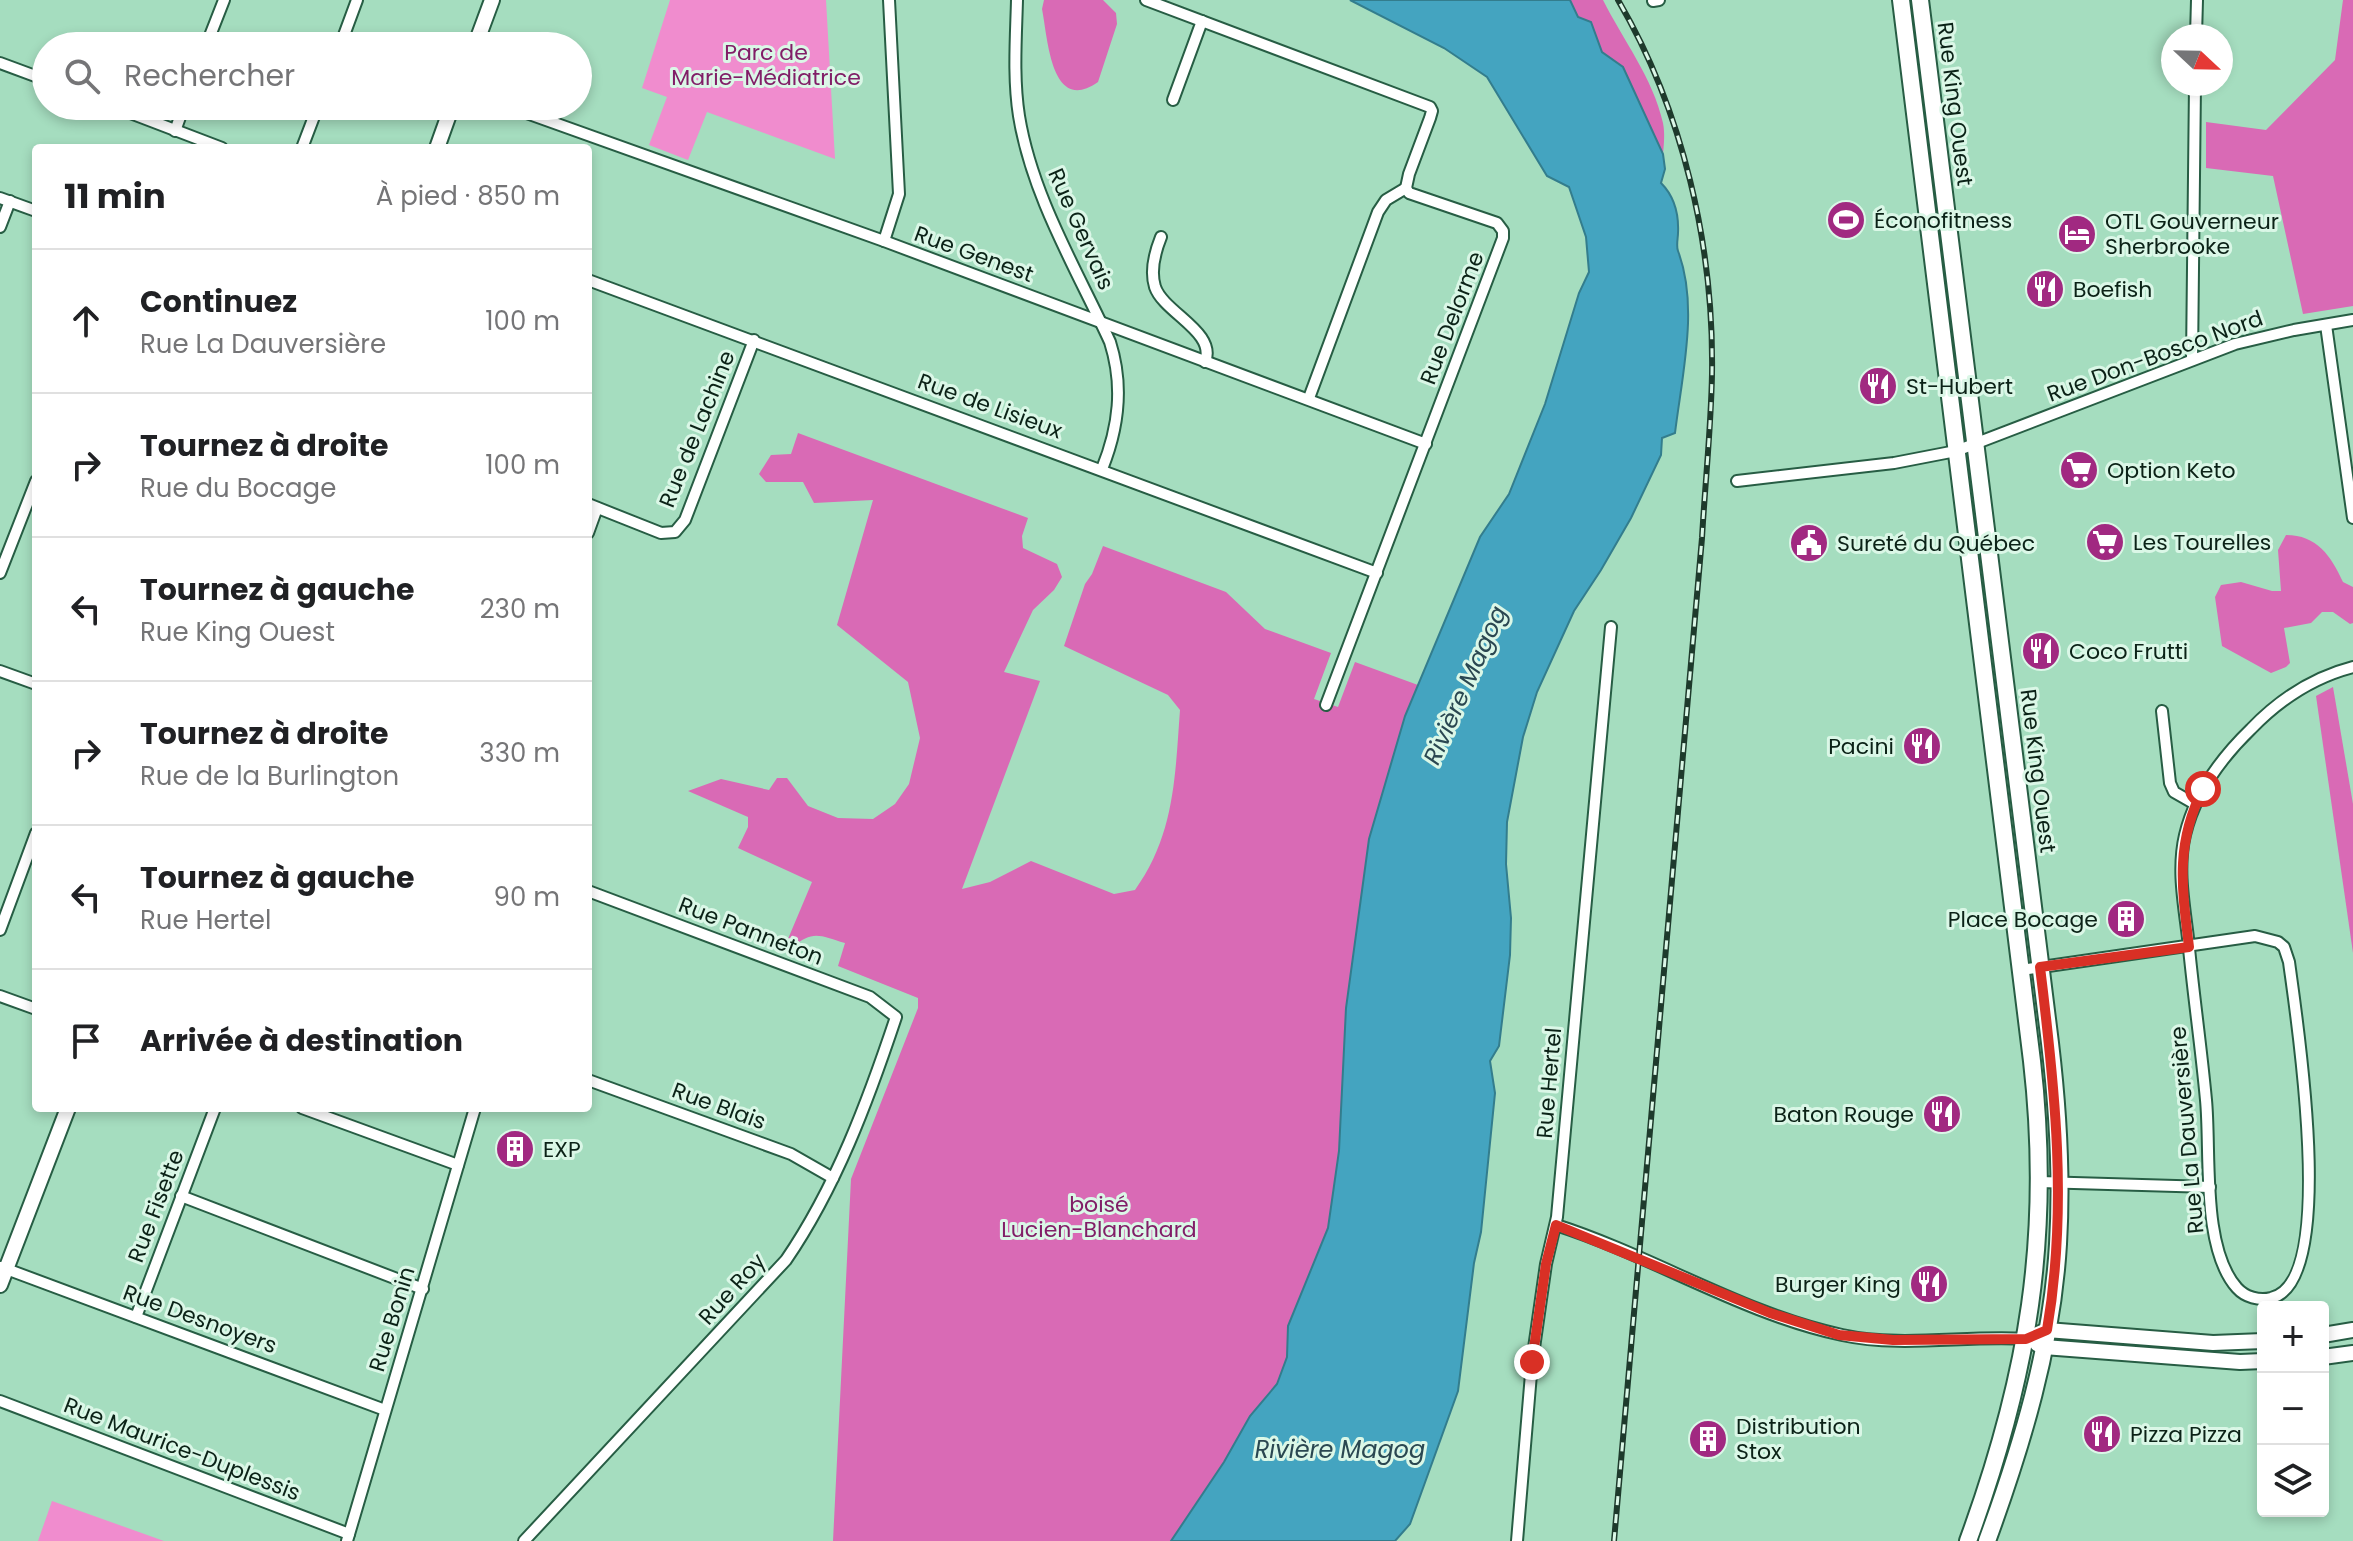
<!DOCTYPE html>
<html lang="fr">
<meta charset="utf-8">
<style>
:root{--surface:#fff;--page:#f6f6f6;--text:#202124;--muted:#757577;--line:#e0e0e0}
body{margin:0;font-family:Poppins,sans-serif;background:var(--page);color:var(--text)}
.controls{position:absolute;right:24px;bottom:24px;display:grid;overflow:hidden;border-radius:8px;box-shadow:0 4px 12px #0003}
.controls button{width:72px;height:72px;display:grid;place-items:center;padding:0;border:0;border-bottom:2px solid var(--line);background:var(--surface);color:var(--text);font:40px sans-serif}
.compass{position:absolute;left:2161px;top:24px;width:72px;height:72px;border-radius:50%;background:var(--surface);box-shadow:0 4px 12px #0003;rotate:112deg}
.stop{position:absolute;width:24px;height:24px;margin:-18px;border:6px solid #d93025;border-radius:50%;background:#fff}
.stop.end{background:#d93025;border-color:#fff;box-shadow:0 2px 8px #0008}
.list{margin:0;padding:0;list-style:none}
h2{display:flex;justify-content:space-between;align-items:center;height:104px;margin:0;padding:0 32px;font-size:34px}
h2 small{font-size:26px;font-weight:400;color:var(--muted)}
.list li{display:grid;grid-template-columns:52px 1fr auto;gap:24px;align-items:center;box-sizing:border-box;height:144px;padding:0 32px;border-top:2px solid var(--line)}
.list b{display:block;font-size:30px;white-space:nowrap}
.list p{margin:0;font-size:26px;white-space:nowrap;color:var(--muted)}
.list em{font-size:26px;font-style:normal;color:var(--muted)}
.icon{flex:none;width:44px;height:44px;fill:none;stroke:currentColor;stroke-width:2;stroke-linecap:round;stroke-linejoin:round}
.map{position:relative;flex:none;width:2353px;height:1541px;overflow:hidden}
.search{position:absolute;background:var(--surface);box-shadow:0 4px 12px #0003;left:32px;top:32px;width:560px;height:88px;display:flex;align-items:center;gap:20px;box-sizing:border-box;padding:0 28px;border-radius:44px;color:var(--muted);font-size:30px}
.panel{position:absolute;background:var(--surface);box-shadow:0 4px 12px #0003;left:32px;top:144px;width:560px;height:968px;border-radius:8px}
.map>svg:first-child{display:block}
</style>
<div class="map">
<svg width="2353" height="1541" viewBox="0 0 2353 1541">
<rect width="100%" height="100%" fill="#a5ddbf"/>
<g fill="#f08cce">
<path d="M670,0H826L835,159L707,112L688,160L649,145L667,97L642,88Z"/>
<path d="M52,1501L164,1541H38Z"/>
</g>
<g fill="#d96ab5">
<path d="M1044,0H1103L1116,13L1117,24L1098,82C1051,115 1048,39 1042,9Z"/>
<path d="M1570,0H1603C1623,40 1653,78 1663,123C1665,133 1664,144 1663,154L1623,67L1602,52L1591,23L1578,17Z"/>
<path d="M2343,0H2353V306L2303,314L2273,176L2206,168V122L2266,130L2335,60Z"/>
<path d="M798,433L1028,518L1022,536L1023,548L1057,564L1062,577L1054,590L1033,610L1004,672L1040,681L962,889L990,882L1031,861L1114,894L1135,890C1175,834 1175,776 1180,710L1168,695L1064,646L1085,584L1092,574L1103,546L1226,592L1265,629L1331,653L1314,699L1338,707L1355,662L1418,685L1405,716L1369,839L1346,1008L1339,1151L1328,1228L1288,1326L1287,1357L1278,1382L1250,1416L1224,1462L1171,1541H833L851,1179L918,1008V998L838,966L845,943C820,936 813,929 792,948L785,946L812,882L738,848L748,827V817L688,791L721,779L769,790L777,778H787L808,806L838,818L873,819L895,804L909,784L920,738L908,682L837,625L873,500L814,503L803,482H766L759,474L771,455L791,454Z"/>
<path d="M2286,535C2317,535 2331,556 2343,582L2353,587V623L2350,624L2333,612H2322L2311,623L2284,628L2290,663L2286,667L2271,673L2222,646L2215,597L2221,585L2241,582L2272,591H2281L2278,550Z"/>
<path d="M2333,687L2353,804V953L2316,696Z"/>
</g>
<path fill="#44a4c0" stroke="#337d8d" stroke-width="2" d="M1350,0H1570L1578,17L1591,22L1602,52L1623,67L1663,154L1665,169L1661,183C1674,196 1679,213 1678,233C1678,238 1676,246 1678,251C1699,306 1682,375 1675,433L1662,438L1661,455L1631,518L1601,570L1574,611L1537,692L1523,737L1507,822L1506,864L1511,918L1510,955L1499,1046L1490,1061L1495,1093L1481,1232L1474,1263L1458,1391L1410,1524L1395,1541H1171L1224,1462L1250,1416L1277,1384L1287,1357L1288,1326L1328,1228L1339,1151L1346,1008L1369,839L1405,716L1480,537L1509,494L1545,404L1579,293L1589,272L1586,237L1569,187L1547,176L1487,77L1444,48Z"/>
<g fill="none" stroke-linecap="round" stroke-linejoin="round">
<g stroke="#275d44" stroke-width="14">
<g id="street">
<path d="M1017,0C1016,38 1013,78 1019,116C1032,196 1077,270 1110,342C1124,386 1119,427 1102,469"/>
<path d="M1146,0L1430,107L1432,111L1430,118L1409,174L1406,188L1409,193L1497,223L1503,231V238L1326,705"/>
<path d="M1653,1L1659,0"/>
<path d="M2196,36L2197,0"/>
<path d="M206,46L224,0"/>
<path d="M340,46L357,0"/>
<path d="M0,63L46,80"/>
<path d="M1173,100L1202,21"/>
<path d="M112,106L222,148"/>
<path d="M507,106L884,241L1426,444"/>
<path d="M175,131L184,106"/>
<path d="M302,148L318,106"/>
<path d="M0,198L36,211"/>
<path d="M0,227L10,201"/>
<path d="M1161,237C1155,252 1150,271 1155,287C1164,313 1217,332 1205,362"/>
<path d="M884,241L899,194L889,0"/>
<path d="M588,280L1377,573"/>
<path d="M2326,325L2353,518"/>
<path d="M2192,360L2195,84"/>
<path d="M1309,398L1378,212L1386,200L1406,188"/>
<path d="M1737,481L1894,463L1956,451L2235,344L2294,330L2353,320"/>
<path d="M588,504L661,533L675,532L685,520L754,340"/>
<path d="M588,533L597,508"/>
<path d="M0,573L36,481"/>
<path d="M0,671L36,684"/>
<path d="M2162,711L2170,783L2174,792L2195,804"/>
<path d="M0,930L36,833"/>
<path d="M2021,970L2255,936L2278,942L2284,947L2289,962C2296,1015 2339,1283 2271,1298C2259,1301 2245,1297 2237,1288C2201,1248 2211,1152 2206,1100C2201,1046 2193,992 2188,938C2184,904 2177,869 2185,835C2195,793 2220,759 2251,729C2279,700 2314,677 2353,667"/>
<path d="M0,996L36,1009"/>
<path d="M588,1080L791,1154L833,1178"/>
<path d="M302,1108L458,1165"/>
<path d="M2040,1182L2210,1187"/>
<path d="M181,1196L423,1289"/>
<path d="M1556,1225C1653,1256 1743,1314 1842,1335C1902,1348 1966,1335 2026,1339"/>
<path d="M1,1267L385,1410"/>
<path d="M136,1317L215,1108"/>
<path d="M0,1401L349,1534"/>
<path d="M347,1541L475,1108"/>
<path d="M524,1541L786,1260C836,1187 868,1101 896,1017L870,997L588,891"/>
<path d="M1517,1541L1532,1362L1546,1264L1557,1217L1611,627"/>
</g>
</g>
<g stroke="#275d44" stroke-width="18">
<g id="secondary">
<path d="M475,46L492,0"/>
<path d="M437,148L452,106"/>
<path d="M0,1285L68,1108"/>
<path d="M2323,1335L2353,1330"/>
<path d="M2026,1339L2047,1330L2213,1343L2263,1341"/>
<path d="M2037,1344L2044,1347L2240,1362L2263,1361"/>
<path d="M2323,1357L2353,1353"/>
</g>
</g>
<g stroke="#275d44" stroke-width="20">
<g id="primary">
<path d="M1901,0L2032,1061C2052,1236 2028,1377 1968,1541"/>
<path d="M1920,0L2050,1043C2058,1110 2062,1177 2058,1244C2052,1347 2022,1445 1987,1541"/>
</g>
</g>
<use href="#street" stroke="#fff" stroke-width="10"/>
<use href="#secondary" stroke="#fff" stroke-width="14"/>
<use href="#primary" stroke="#fff" stroke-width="16"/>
<g stroke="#1e3a2c" stroke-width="6">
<path id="rail" d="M1614,1541L1702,538C1705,484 1711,429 1712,374C1714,246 1683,111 1618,0"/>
</g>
<use href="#rail" stroke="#dbf7e7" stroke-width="3" stroke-dasharray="9" stroke-linecap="butt"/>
</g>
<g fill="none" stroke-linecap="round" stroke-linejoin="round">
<path stroke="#d93025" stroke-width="10" d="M1532,1362L1546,1264L1556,1225L1770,1313L1839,1335L1893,1340L2026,1339L2047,1330C2068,1208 2055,1088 2040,967L2189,947C2182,888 2175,844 2203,789"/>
</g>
<defs>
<g id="stadium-disc" transform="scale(2)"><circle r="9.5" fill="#a12981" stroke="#dbf7e7"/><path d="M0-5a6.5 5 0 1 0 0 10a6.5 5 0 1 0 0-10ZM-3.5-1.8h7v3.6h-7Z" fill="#fff"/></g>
<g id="hotel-disc" transform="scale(2)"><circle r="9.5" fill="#a12981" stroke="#dbf7e7"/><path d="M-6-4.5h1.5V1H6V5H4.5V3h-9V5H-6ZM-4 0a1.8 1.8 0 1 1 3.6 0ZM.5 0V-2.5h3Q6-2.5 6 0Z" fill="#fff"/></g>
<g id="restaurant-disc" transform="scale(2)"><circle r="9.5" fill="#a12981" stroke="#dbf7e7"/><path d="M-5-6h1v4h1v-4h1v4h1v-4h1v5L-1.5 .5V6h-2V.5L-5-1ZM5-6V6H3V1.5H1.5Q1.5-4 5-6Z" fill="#fff"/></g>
<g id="supermarket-disc" transform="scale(2)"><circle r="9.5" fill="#a12981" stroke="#dbf7e7"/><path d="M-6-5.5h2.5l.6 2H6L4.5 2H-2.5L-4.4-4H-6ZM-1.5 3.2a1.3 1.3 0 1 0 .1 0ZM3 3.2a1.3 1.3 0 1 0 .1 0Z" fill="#fff"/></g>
<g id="civic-disc" transform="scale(2)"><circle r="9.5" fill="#a12981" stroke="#dbf7e7"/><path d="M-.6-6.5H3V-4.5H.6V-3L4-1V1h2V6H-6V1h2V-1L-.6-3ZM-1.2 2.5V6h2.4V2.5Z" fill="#fff"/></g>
<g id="building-disc" transform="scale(2)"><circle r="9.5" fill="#a12981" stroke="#dbf7e7"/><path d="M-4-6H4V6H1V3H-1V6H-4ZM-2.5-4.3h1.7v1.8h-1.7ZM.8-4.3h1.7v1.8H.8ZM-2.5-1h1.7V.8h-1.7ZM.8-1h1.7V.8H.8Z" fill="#fff"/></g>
</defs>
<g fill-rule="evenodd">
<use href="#stadium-disc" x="1846" y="220"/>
<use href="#hotel-disc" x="2077" y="234"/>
<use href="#restaurant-disc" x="2045" y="289"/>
<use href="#restaurant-disc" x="1878" y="386"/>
<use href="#supermarket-disc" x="2079" y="470"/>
<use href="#supermarket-disc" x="2105" y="542"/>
<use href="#civic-disc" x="1809" y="543"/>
<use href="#restaurant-disc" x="2041" y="651"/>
<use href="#restaurant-disc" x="1922" y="746"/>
<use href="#building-disc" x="2126" y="919"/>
<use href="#restaurant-disc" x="1942" y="1114"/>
<use href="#building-disc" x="515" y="1149"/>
<use href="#restaurant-disc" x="1929" y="1284"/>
<use href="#restaurant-disc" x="2102" y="1434"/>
<use href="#building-disc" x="1708" y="1439"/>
</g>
<g text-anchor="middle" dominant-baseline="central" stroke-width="6" stroke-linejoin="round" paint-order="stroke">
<g font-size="22" fill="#811e67" stroke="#dbf7e7">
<text x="766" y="52">Parc de<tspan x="766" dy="25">Marie-Médiatrice</tspan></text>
<text x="1099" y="1204">boisé<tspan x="1099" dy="25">Lucien-Blanchard</tspan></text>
</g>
<g font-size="22" fill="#0b2217" stroke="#dbf7e7">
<text transform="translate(1955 104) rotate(83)">Rue King Ouest</text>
<text transform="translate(1081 229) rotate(66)">Rue Gervais</text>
<text transform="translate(974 254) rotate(20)">Rue Genest</text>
<text transform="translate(1452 318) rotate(-69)">Rue Delorme</text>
<text transform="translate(2155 356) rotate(-20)">Rue Don-Bosco Nord</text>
<text transform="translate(990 406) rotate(20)">Rue de Lisieux</text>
<text transform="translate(697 429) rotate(-68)">Rue de Lachine</text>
<text transform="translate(2038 771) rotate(83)">Rue King Ouest</text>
<text transform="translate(751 931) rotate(21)">Rue Panneton</text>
<text transform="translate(1549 1083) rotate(-85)">Rue Hertel</text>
<text transform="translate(719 1106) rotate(20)">Rue Blais</text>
<text transform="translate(2187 1130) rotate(-95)">Rue La Dauversière</text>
<text transform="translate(156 1206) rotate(-69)">Rue Fisette</text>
<text transform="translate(732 1289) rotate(-48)">Rue Roy</text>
<text transform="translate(200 1319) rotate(20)">Rue Desnoyers</text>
<text transform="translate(392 1319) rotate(-73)">Rue Bonin</text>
<text transform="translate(182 1449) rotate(21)">Rue Maurice-Duplessis</text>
</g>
<g font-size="22" fill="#0b2217" stroke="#dbf7e7" text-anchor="start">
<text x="1874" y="220">Éconofitness</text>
<text x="2105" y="221">OTL Gouverneur<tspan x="2105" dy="25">Sherbrooke</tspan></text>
<text x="2073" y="289">Boefish</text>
<text x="1906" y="386">St-Hubert</text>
<text x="2107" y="470">Option Keto</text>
<text x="2133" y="542">Les Tourelles</text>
<text x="1837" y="543">Sureté du Québec</text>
<text x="2069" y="651">Coco Frutti</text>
<text x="1894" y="746" text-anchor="end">Pacini</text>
<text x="2098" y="919" text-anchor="end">Place Bocage</text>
<text x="1914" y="1114" text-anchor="end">Baton Rouge</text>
<text x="543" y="1149">EXP</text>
<text x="1901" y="1284" text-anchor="end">Burger King</text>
<text x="1736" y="1426">Distribution<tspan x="1736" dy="25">Stox</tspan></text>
<text x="2130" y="1434">Pizza Pizza</text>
</g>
<g font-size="24" font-style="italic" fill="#2a4751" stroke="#dbf7e7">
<text transform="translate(1465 685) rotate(-66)">Rivière Magog</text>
<text x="1340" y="1449">Rivière Magog</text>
</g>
</g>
</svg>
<div class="controls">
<button>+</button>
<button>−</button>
<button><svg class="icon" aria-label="layers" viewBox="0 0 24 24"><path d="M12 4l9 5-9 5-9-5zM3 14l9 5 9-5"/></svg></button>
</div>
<svg class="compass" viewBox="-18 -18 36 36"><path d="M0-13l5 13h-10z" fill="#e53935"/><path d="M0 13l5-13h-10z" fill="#757577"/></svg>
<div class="stop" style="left:2203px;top:789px"></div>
<div class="stop end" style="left:1532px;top:1362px"></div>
<div class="search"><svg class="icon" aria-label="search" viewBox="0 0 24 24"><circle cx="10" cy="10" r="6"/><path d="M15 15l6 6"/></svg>Rechercher</div>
<section class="panel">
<h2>11 min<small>À pied · 850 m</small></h2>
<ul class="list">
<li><svg class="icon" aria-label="ahead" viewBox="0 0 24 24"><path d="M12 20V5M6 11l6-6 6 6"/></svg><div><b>Continuez</b><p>Rue La Dauversière</p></div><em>100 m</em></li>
<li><svg class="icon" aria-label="right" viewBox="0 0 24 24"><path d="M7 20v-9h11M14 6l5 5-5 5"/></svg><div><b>Tournez à droite</b><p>Rue du Bocage</p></div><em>100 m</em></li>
<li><svg class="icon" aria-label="left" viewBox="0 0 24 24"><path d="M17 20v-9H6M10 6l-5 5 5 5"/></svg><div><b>Tournez à gauche</b><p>Rue King Ouest</p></div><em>230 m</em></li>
<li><svg class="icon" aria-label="right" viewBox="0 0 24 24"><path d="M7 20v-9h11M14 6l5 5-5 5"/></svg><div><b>Tournez à droite</b><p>Rue de la Burlington</p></div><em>330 m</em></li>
<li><svg class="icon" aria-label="left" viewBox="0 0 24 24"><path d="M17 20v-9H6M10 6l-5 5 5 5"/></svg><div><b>Tournez à gauche</b><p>Rue Hertel</p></div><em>90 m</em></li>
<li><svg class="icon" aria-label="arrive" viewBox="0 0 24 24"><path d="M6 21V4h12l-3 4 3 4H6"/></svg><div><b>Arrivée à destination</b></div></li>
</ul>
</section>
</div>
